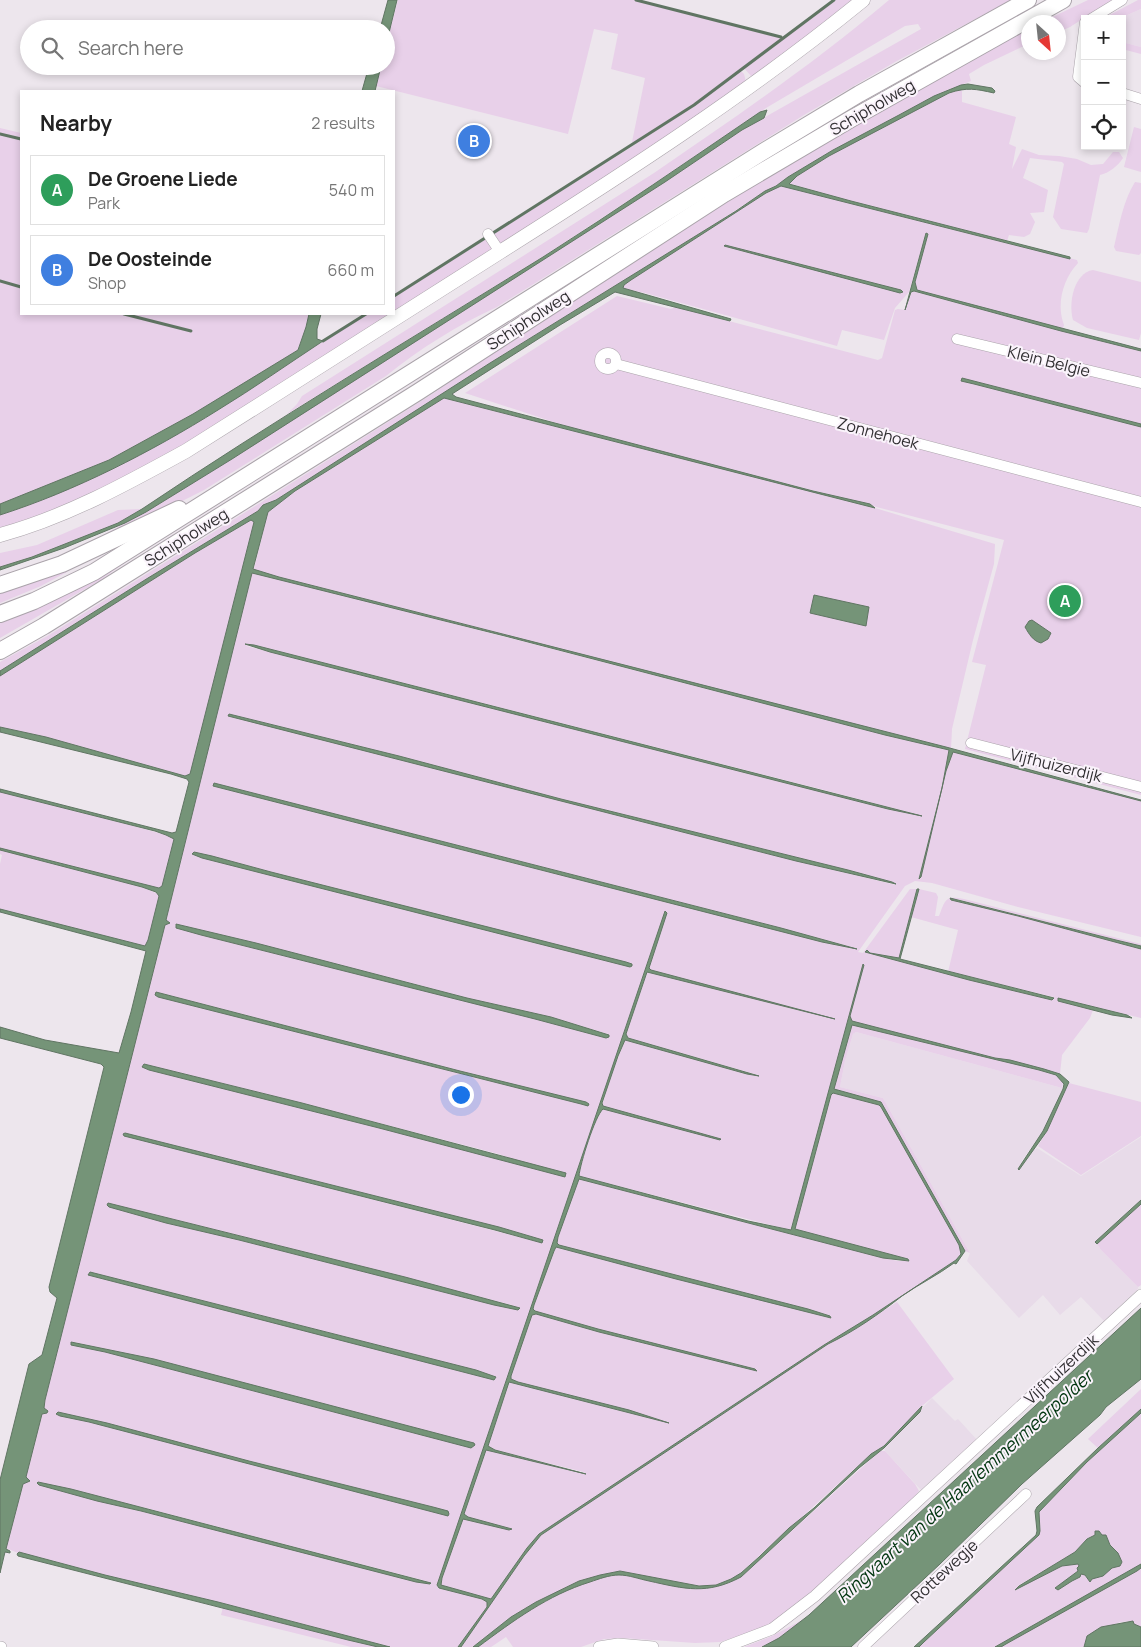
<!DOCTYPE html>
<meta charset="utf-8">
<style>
:root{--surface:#fff;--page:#f2f2f2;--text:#222;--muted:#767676;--line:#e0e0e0;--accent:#111827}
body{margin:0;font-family:Manrope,sans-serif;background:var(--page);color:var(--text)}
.controls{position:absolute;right:15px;top:15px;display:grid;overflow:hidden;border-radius:0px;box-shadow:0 2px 8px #0003}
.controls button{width:45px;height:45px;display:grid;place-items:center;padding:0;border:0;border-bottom:1px solid var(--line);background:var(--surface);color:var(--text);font:25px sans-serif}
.compass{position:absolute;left:1021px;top:15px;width:45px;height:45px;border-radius:50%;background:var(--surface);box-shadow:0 2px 8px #0003;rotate:153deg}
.you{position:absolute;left:460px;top:1094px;width:18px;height:18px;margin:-12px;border:4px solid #fff;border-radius:50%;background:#1a73e8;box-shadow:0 0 0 8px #1a73e833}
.badge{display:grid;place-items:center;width:32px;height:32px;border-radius:50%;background:var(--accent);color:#fff;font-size:16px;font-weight:700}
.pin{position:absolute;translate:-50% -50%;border:2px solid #fff;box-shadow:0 1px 5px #0006}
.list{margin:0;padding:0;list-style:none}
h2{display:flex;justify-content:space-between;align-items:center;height:65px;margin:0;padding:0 20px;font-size:21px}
h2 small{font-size:16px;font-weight:400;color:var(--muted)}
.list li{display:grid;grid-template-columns:32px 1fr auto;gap:15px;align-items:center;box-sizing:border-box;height:70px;margin:0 10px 10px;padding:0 10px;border:1px solid var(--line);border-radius:0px}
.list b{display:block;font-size:19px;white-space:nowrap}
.list p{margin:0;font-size:16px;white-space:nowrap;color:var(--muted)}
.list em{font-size:16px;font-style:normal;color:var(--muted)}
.icon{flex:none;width:28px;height:28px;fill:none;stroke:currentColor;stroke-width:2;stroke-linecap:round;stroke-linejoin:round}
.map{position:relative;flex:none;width:1141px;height:1647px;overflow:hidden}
.search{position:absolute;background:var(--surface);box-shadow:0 2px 8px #0003;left:20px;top:20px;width:375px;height:55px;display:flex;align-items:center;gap:12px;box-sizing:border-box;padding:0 18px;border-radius:28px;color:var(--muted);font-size:19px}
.panel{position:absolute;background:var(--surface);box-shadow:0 2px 8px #0003;left:20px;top:90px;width:375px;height:225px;border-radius:0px}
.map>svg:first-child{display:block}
</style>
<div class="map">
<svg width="1141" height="1647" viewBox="0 0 1141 1647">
<rect width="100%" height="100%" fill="#ede6ed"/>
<g fill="#e8dbe9">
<path d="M1141,9V47L1122,42V19H1118Z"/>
<path d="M856,1032L1062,1088L1063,1089L1043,1131L1021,1162L1024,1164L1032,1151L1037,1148L1081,1176L1141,1137V1201L1097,1244L1101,1250L1138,1287V1289L1104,1321L1081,1297L1060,1315L1043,1295L1019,1318L967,1261L970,1253L883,1098L840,1087L845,1061L853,1034Z"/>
<path d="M932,1398L955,1421L958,1419L977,1440L922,1491L885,1451L884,1448Z"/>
</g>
<g fill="#e8d0e9" fill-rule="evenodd">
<path d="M398,0H636L782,38L833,0H853L758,75L751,76L743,67L740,70L744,74L746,82L590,190L145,471L0,533V515L22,508L112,469L169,439L219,410L265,378L367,314H394V297L636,144L632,142L645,78L611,69L618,34L594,29L568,134L376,86L381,66H386V45Z"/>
<path d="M889,0H1011L895,62L804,115L497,307C456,326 421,348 386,376L204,490L139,523L85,545L146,512L232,459L665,182L742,130L921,29L918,24L905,26L766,108L658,181L544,256L287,414L297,404L302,396L654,173C734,118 815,63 889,0Z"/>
<path d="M1088,0H1112L1070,27L1059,32L1058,22H1042Z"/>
<path d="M1138,0H1141V9L1118,19H1102Z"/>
<path d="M1028,28V44L984,65L969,74L971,81L934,96L899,115L833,150L788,177L776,186L765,191L701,233L500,357L276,500L263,505L258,511L148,578L0,671V662L49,635L260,503L434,393L557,308L788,164Z"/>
<path d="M1122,42L1141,47V54L1122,49Z"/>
<path d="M962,88V102L1016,117L1009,144L1016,147L1012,169L1022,149L1039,155L1059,156L1077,159L1091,165L1103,164L1113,152H1119L1123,158C1118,166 1109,173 1100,175L1089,229L1087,233L1061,229L1053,217L1064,164L1062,162L1030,158L1023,178L1048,190L1044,212L1030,213L1035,222L1030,234L1024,237L1009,235L1007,241L851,201L788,183C819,158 857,141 892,122C915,111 937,97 962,88Z"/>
<path d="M1134,127L1141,129V172L1124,167Z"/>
<path d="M0,128L21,133V314H309L306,327L298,350L193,414L109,460L0,504Z"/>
<path d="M1135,182L1141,183V253L1139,255L1116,251L1114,247C1119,226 1123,201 1135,182Z"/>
<path d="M782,186L1077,260L1078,263C1063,279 1056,304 1064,325L1063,328L1058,327L917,290L915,282L928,234L926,233L909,292L895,308L884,340L842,330L837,346L645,293L622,288L623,286L631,280L766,193Z"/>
<path d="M1093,270L1141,282V333L1139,340L1087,328L1073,320C1068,303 1074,273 1093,270Z"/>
<path d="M912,291L1141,351V795L965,749L986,665L972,662L1004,540L606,437L572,428L465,393L617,296L671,309L675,307L878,360L882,358L895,310L898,309L905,310Z"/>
<path d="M444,398L875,508L995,544L994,564L973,640L952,729L951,749L266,574L254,569L268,512L295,491Z"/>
<path d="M142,509L118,523L32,557L0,567V553L37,545L118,510Z"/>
<path d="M251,520L254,522L191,774L185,776L46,737L0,727V676L195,553Z"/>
<path d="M133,557L99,581L0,638V621Z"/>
<path d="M66,567L67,572L41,586L0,603V589Z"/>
<path d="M254,572L885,735L949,750L942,788L919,877L920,879L946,771L953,752L1141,801V937L1018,907L932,883L915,881L905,886L858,952L863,953L910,889H917L899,958L870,953L867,950L865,952L969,980L1052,999L1054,998V997L948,972L958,930L911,917L919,889L936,893L938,897L935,916H939C945,900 945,895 964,899L1141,944V946L956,899L951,900L1018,916L1141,949V1018L1067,1000L1058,1001L1093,1010L1090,1018L1062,1055L1060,1074L1010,1060L995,1058L854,1023L852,1021L850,1016L863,964L798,1208L790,1230L579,1176C580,1164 595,1116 603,1109L720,1139L602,1106L611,1075L625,1040L747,1074L758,1075L628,1038L626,1035L647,972L835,1019L651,970L649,968L650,965L667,913L665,911L437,1585L439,1588L482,1599L487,1602V1607L458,1647H390L218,1602L105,1575L47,1559L18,1553L6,1548L42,1414L48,1411L44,1408L45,1400L165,925L169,923L166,921L251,574ZM254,645L832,792L922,816L888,809L246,646ZM229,714L399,756L561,799L848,870L892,882L896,885L796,861L229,716ZM214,783L781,928L855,948L822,942L236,792L213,786ZM194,856C340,888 485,925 629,967ZM175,925H180L423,986L467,998L551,1017L608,1034L609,1037L605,1038L535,1019L177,928ZM157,992L460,1071L586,1102L530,1091L158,997L155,994ZM144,1064L302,1103L499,1154L550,1173L379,1128L149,1070L143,1067ZM125,1133L476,1222L542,1243L137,1139ZM109,1207L244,1237L512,1305H494L462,1297L251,1243L166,1223ZM90,1272L271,1318L496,1377L494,1380L88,1275ZM74,1342C207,1371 340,1407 471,1447L121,1355L71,1345ZM64,1413L394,1498L103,1425ZM48,1488L146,1508L430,1582L355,1566L279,1546Z"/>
<path d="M0,792L126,824L173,837L174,839L162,887H152L0,848Z"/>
<path d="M0,850L142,887L158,894L159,896L147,945L145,946L0,909V864L2,855L0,854Z"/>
<path d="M852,1025L1039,1070L1056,1075L1063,1082L1062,1088L856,1032L853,1034L845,1061L840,1087L883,1098L970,1253L965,1251L881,1102L834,1089Z"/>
<path d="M1069,1083L1141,1102V1136L1081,1175L1038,1146L1047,1131Z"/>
<path d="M833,1093L879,1105L881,1107L959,1245L961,1254L956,1260L873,1315L824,1345L540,1534L527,1548L491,1599L441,1585V1582L463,1519L512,1530L468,1517L464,1514L486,1450L585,1474L584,1472L495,1450L488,1446L509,1382L669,1423L629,1411L518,1382L511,1379V1376L532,1315L536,1314L599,1332L757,1371L755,1369L598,1329L535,1311L533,1309L534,1306L554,1251L557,1247L822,1316L830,1318L831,1316L808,1309L559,1245L557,1243L558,1237L579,1179L883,1258L898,1261H909L908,1259L795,1229L831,1095Z"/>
<path d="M1141,1204V1285L1138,1287L1101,1250L1097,1244Z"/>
<path d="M897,1302L954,1379L922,1406L884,1446L871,1454L737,1576L716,1585L699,1586L620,1571L600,1575L579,1581L536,1602L511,1617L473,1647H461L524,1556L541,1535L828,1344L849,1333Z"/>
<path d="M1141,1389V1409L1098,1448L1088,1439Z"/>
<path d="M1141,1413V1564L995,1647H919L1039,1535L1040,1531L1039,1512L1087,1462ZM1095,1535L1109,1542C1115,1556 1123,1551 1115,1568H1112L1092,1579L1087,1578L1085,1575L1080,1574L1076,1579L1058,1590V1586L1078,1571L1079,1566L1078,1564L1062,1566L1016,1589L1019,1585L1075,1552L1087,1539Z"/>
<path d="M880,1451H885L915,1484L919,1491L910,1502L807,1598L771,1623L752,1632L720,1642L695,1643L623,1638L604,1639L581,1647H513L506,1637L491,1647H478C518,1617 565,1582 616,1575C626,1574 636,1578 646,1580C685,1589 717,1597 751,1568Z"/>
<path d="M1141,1568V1627L1133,1624V1621L1120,1622L1087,1636L1084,1647H1001Z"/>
<path d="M223,1607L378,1647H351L221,1615Z"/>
<path d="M806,1618L779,1638L762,1647H744L772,1636Z"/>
</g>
<g fill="#759478" stroke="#607563" fill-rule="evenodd">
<path d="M388,0H397L386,45V29H380Z"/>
<path d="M369,66H381L375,91H362Z"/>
<path d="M968,84L992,88L995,91L994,93C976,89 967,87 949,93L829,156L797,176L789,184L851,201L1070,257V259L781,186L766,193L631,280L624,285L623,288L731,319L730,321L615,292L560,325L452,394L456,397L813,491L870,504L875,508L444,398L295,491L268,512L253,569L279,577L946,747L1141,800V801L953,752L946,771L921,877L919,879L942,788L949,750L885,735L505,636L252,573L166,920L170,923L165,925L45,1400L44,1408L48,1411L47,1413L42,1414L26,1477L30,1481L23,1484L6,1549L10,1551V1553L5,1552L0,1573V1480L29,1364L42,1355L57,1298L50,1292L49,1287L104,1067L101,1064L0,1038V1027L45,1040L119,1053L131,1012L146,951L0,912V909L145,946L148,940L159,896L156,892L142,887L0,850V848L159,888L162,886L174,839L166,835L155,831L0,792V789L172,833L176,832L189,782L187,779L171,774L0,732V727L46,737L185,776L190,774L254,522L251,520L195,553L0,676V671L148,578L258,511L263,505L276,500L490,363L736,211L765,191L776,186L788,177L833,150L899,115L934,96L961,85Z"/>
<path d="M767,110L764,118L742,130L665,182L232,459L146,512L125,523L64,548L0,570V567L32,557L118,523L142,509C273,421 409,340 543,257C617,210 688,161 760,112Z"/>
<path d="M926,233L928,234L915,282L917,290L1141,349V351L1061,331L914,291L911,292L905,310Z"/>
<path d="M725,245L901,290L903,292L900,293L724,246Z"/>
<path d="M309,314H321L317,329V339L323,341C288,364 254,388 218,410C151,452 75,491 0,515V504L109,460L193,414L298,350L306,327Z"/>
<path d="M962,378L1141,424V427L974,384L961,381Z"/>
<path d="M814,595L869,607L866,626L810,613Z"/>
<path d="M1032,620L1051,633L1048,639L1041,643C1033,641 1029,634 1025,627L1029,621Z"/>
<path d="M245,644L254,645L922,816L888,809L270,652Z"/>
<path d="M229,714L399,756L561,799L848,870L892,882L896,884L796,861L228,716Z"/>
<path d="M214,783L781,928L857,949L822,942L213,786Z"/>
<path d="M194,852L212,856L271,872L626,962L632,964V966L630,967L202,858L192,854Z"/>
<path d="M917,889H919L900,959L1054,998L1052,1000L969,980L865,952L867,950L870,953L899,958Z"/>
<path d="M950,898L1116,940L1141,946V949L1018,916L951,900Z"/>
<path d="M665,911L667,913L650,965L649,968L651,970L835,1019L647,972L626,1034L628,1038L759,1076L747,1074L625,1040L618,1056L602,1103L603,1106L721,1139L720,1140L603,1109C595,1116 580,1164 579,1176L748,1221L791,1230L863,964L864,965L850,1016L852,1021L995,1058L1010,1060L1044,1069L1060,1074L1069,1082L1047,1131L1019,1170L1018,1169L1043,1131L1063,1089L1064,1084L1056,1075L1039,1070L852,1025L834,1089L881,1102L965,1251L956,1264L954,1263C938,1275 919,1284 902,1296C879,1314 855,1331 828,1344L541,1535L524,1556L461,1647H458L487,1607V1602L482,1599L439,1588L437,1585ZM833,1093L879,1105L881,1107L959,1245L961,1254L956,1260L873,1315L824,1345L539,1534L527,1548L491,1599L441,1585L442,1578L463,1519L509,1530L512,1529L468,1517L464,1514L486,1450L586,1474L495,1450L488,1446L509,1382L669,1423L629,1410L518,1382L511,1379V1376L532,1315L536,1314L599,1332L757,1371L755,1369L598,1329L535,1311L533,1309L534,1305L554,1251L556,1247L676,1279L831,1318L830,1316L808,1309L559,1245L557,1243L558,1237L579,1179L883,1258L909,1261L908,1259L795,1229L831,1095Z"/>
<path d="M176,924L256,943L467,998L551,1017L609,1035V1037L606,1038L535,1019L201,935L176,928Z"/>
<path d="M156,992L460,1071L586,1102L589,1104L588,1106L581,1104L158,997L155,995Z"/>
<path d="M1058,998L1127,1015L1132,1018L1112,1015L1058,1001Z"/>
<path d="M144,1064L302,1103L566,1173L565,1177L379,1128L149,1070L142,1067Z"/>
<path d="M125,1133L499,1227L543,1240L542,1243L495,1230L124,1136L123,1134Z"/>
<path d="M1141,1200V1204L1097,1244L1095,1242Z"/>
<path d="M108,1203L405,1277L520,1308L518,1310L494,1305L239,1240L166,1223L109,1207L107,1205Z"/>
<path d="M90,1272L476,1370L496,1377L494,1380L88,1275Z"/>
<path d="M1141,1308V1379L1106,1407L1100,1415L1022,1484L940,1564L851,1647H762L779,1638L809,1615Z"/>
<path d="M71,1342L154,1359L466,1441L474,1443L475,1445L471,1448L105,1352L71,1345Z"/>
<path d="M922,1406L920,1412L884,1448L859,1468L741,1577C707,1595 685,1589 649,1581C639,1579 629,1575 619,1575C609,1575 599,1579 590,1582C548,1595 513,1621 478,1647H473L511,1617L536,1602L579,1581L600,1575L620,1571L699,1586L716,1585L731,1579L741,1573L759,1557L789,1528L814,1508L871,1454L884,1446Z"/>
<path d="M1141,1409V1413L1087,1462L1039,1512L1040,1531L1039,1535L924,1642L919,1647H914L1036,1535L1037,1531L1035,1511L1037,1507L1098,1448Z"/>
<path d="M58,1412L107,1423L249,1461L433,1507L448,1511L449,1514L448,1516L89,1422L60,1416L56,1414Z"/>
<path d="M38,1482L71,1489L431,1583L430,1584L416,1582L141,1511L97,1501L39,1485L37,1483Z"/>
<path d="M1095,1531H1099L1102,1535H1106L1110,1545L1118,1553L1122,1562L1120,1566L1112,1568L1103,1576L1092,1579L1090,1582L1085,1575L1081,1574L1080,1577L1072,1581L1058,1590L1055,1588L1078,1571L1077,1568L1079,1566L1078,1564L1062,1566L1015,1590L1019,1586L1075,1552L1087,1539L1095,1535Z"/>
<path d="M19,1552L105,1575L218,1602L390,1647H378L348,1640L18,1556L17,1554Z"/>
<path d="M1141,1564V1568L1137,1571L1006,1644L1001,1647H995Z"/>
<path d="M1133,1621L1134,1624L1141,1627V1647H1084L1087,1636L1101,1627Z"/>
</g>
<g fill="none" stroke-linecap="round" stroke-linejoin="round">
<g stroke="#607563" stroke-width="3">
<path d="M636,0L781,37"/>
<path d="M0,134L21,139"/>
<path d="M0,281L21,287"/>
<path d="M394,296L694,105L834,0"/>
<path d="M124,314L191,331"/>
<path d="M323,341L366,314"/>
</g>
<g stroke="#aaa3aa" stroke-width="11">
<g id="minor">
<path d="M1091,19L1122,0"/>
<path d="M1085,22L1078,77L1085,83"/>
<path d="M1122,93L1141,99"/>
<path d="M488,234L500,252"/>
<path d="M957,339L1141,383"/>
<circle cx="608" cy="361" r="8"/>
<path d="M616,364L1141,502"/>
<path d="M971,743L1141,787"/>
<path d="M863,1647L1026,1494"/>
</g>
</g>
<g stroke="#aaa3aa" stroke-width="12">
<g id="tertiary">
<path d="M0,1647H1"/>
<path d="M599,1647L618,1644L653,1647"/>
<path d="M725,1647L772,1629L815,1596L1141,1295"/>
</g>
</g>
<g stroke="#aaa3aa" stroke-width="15">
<path id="secondary" d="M0,535C66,517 126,484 186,451C291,385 396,318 500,252C625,173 749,93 863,0"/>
</g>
<g stroke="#aaa3aa" stroke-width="18">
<g id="trunk">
<path d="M0,585L62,564L179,509"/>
<path d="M0,614L34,601L94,572L761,153L859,94L1028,0"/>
<path d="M0,651L44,626L418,392L724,194L851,119L1063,0"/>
</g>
</g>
<use href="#minor" stroke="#fff" stroke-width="10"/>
<use href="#tertiary" stroke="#fff" stroke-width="11"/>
<use href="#secondary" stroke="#fff" stroke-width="14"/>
<use href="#trunk" stroke="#fff" stroke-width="16"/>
</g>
<g text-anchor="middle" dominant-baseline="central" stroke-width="4" stroke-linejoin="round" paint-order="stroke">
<g font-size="16" fill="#302e31" stroke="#faf3fb">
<text transform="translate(872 107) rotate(-30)">Schipholweg</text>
<text transform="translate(528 320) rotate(-33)">Schipholweg</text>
<text transform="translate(1049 361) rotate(14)">Klein Belgie</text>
<text transform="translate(878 433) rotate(15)">Zonnehoek</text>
<text transform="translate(186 537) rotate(-32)">Schipholweg</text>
<text transform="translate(1056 765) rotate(14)">Vijfhuizerdijk</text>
<text transform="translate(1061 1369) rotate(-43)">Vijfhuizerdijk</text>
<text transform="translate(944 1571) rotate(-43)">Rottewegje</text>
</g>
<g font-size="18" font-style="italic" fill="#01350f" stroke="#faf3fb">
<text transform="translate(964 1486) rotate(-42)">Ringvaart van de Haarlemmermeerpolder</text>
</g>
</g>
</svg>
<div class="controls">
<button>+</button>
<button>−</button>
<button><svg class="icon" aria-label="locate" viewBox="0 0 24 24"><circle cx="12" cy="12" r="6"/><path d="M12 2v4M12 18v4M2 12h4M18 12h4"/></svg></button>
</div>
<svg class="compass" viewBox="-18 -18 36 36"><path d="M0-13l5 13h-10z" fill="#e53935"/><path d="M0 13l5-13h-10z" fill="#767676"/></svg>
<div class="you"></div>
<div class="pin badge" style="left:1065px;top:601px;background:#2e9e5b">A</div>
<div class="pin badge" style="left:474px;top:141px;background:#3f7fe0">B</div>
<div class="search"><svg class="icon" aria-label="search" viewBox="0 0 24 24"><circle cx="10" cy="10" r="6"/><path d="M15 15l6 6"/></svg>Search here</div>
<section class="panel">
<h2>Nearby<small>2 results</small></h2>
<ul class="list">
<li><span class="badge" style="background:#2e9e5b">A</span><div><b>De Groene Liede</b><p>Park</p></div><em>540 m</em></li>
<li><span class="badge" style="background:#3f7fe0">B</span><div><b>De Oosteinde</b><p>Shop</p></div><em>660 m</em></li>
</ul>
</section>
</div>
